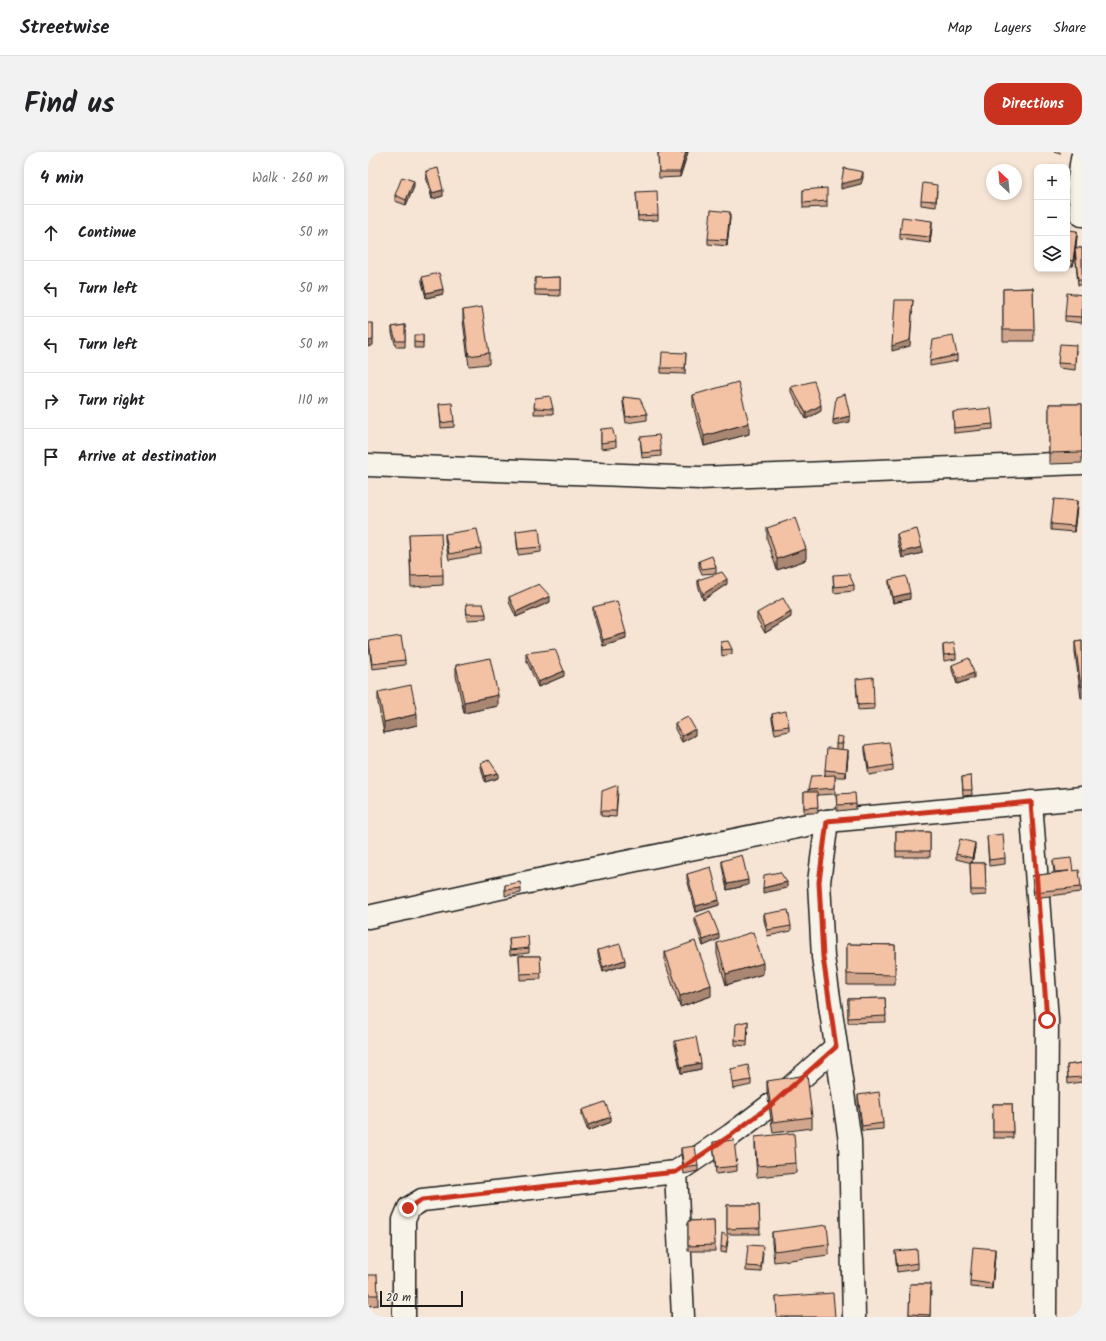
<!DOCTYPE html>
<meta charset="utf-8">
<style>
:root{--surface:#fff;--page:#f2f2f2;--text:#202124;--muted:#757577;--line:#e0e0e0;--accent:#c8321e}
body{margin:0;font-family:Kalam,sans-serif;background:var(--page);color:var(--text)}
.controls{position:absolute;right:12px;top:12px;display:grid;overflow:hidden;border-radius:8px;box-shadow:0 2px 6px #0003}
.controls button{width:36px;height:36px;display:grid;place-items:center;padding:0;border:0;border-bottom:1px solid var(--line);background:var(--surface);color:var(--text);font:20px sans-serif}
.compass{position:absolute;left:618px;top:12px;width:36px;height:36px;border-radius:50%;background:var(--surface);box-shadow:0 2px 6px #0003;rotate:334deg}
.scale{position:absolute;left:12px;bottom:10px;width:83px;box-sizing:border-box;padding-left:4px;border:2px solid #1c1c1c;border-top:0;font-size:11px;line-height:14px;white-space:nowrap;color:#1c1c1c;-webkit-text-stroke:3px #f7f3e8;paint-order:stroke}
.stop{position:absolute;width:12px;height:12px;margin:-9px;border:3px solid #c8321e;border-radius:50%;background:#fff}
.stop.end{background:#c8321e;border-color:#fff;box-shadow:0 1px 4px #0008}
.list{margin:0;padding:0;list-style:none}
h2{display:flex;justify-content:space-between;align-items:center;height:52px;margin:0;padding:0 16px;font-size:17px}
h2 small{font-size:13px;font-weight:400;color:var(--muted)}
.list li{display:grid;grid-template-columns:26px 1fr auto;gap:12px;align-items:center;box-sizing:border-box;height:56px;padding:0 16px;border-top:1px solid var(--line)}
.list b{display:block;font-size:15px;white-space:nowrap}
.list em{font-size:13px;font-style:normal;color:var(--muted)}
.icon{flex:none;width:22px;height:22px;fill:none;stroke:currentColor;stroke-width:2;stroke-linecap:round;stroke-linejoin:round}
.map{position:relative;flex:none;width:714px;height:1165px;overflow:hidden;border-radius:16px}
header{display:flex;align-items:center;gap:24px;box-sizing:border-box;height:56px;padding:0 20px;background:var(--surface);border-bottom:1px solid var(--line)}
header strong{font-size:19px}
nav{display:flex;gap:22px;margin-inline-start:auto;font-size:14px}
.intro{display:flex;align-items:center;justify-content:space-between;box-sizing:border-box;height:96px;padding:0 24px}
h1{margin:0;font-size:28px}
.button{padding:10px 18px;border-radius:16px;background:var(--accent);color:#fff;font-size:14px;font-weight:700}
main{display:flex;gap:24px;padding:0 24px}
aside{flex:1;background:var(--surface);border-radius:16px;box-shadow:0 2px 6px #0003}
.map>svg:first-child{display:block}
</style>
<header>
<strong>Streetwise</strong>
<nav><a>Map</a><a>Layers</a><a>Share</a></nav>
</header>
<div class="intro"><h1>Find us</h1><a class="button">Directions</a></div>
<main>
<aside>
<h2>4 min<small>Walk · 260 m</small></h2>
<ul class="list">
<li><svg class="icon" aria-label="ahead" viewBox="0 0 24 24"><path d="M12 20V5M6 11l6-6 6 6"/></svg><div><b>Continue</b></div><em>50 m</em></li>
<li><svg class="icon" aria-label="left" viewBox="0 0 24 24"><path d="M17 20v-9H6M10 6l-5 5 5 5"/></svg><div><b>Turn left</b></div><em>50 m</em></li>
<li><svg class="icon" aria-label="left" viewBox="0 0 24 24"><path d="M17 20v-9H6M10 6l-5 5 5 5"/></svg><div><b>Turn left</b></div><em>50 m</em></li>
<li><svg class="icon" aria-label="right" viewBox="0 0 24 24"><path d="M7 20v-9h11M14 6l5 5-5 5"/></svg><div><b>Turn right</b></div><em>110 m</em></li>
<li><svg class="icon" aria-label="arrive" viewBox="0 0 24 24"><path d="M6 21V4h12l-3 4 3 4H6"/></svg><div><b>Arrive at destination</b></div></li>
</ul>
</aside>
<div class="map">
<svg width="714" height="1165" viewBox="0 0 714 1165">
<rect width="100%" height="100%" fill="#f6e4d4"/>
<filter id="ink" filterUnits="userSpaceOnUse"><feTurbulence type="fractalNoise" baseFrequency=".025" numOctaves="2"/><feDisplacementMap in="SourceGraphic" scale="8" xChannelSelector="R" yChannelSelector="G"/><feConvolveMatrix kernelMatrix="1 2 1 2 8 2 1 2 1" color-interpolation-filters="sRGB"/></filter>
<g filter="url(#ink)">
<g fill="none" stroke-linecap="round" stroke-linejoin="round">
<g stroke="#1c1c1c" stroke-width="25">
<g id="street">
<path d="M714,6L710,33L714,63"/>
<path d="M0,313L332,326L714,311"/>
<path d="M663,650L679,868L677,1165"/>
<path d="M459,669L451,730L455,805L482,989L486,1165"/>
<path d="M0,765L146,733L459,669L714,646"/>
<path d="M308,1020L315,1165"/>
<path d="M36,1165V1068L41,1056L54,1048L308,1020L363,983L404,952L468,895"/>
</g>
</g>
<use href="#street" stroke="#f7f3e8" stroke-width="22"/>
</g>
<g fill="#d1a68d" stroke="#1c1c1c">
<path d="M290,0H320L312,25L291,26Z"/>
<path d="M686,0H692V2Z"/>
<path d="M58,19L75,44L64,47L58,25Z"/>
<path d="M46,35L38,53L27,49V43Z"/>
<path d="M435,38L459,49V55L435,56Z"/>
<path d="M569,38L568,55L553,53V48Z"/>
<path d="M268,40L290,63V68L270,69Z"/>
<path d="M362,66L359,94L340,92V87Z"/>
<path d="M564,75L562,91L532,87V82Z"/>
<path d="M699,78L709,84L708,96H714V133H710L707,99L705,114H699Z"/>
<path d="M54,125L75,142L58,146L54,130Z"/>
<path d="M192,125V144L167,143V126Z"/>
<path d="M665,136L666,189H635V137Z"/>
<path d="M714,143V171L697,169V164Z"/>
<path d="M95,158L121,201V212L101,214L95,169Z"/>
<path d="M37,173V195H28L24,181V175Z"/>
<path d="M55,183V196H46V190Z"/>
<path d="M708,198L707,218L690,216V211Z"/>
<path d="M318,201L317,222L293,221V216Z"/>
<path d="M589,203V209L562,214V209Z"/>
<path d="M423,235L453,259L438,267L423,240Z"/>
<path d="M325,243L381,282L336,294L325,253Z"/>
<path d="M255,245L279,262V268L258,271L255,251Z"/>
<path d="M167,246L185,257V262H166Z"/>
<path d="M71,252L86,269V275L73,276Z"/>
<path d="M681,252H714V311L681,312Z"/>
<path d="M585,260L625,272V277L586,281Z"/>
<path d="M233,277L248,289V295L233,297Z"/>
<path d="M272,285L293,299V304L274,306Z"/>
<path d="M709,355L706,380L683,378V372Z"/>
<path d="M399,376L438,408L409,418L399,387Z"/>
<path d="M148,379L173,395V400L150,403Z"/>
<path d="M41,382L75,423V433L43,435Z"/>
<path d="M77,382L113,396V402L81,408L77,388Z"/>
<path d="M529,382L554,401L534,406L529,388Z"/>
<path d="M331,409L348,415V421L334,422L331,415Z"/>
<path d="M465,423L486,433V439L466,441Z"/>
<path d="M330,428L359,432L335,448L330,433Z"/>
<path d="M521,428L542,447L525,451L521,434Z"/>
<path d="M141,445L182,450L148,465L141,450Z"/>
<path d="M98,452L118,462V467L99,468Z"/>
<path d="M225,455L258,487L235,494L225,461Z"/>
<path d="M389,461L423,465L397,481L389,467Z"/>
<path d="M1,489L37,508V513L4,517L1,494Z"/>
<path d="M714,489V546H713L707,500V490Z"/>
<path d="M353,490L364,497V502L354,504Z"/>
<path d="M575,493L588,502V507L576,509L575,499Z"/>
<path d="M158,501L196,524L170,535L158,507Z"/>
<path d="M88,513L130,554L96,561L88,524Z"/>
<path d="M584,513L606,526L589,532L584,518Z"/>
<path d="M488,532L506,552V557L490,558Z"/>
<path d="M10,540L49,573L16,581L10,551Z"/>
<path d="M404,562L421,574V579L407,582L404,568Z"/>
<path d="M307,571L327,583L314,590L307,577Z"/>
<path d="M475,590L474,597L480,604L478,625H467V642L449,643L450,661H436V640H440V638L457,624V618L468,597V592Z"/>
<path d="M497,593L525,613V619L501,623L497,599Z"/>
<path d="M113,611L130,626L117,630L113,616Z"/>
<path d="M603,624L604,643L595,644L594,625Z"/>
<path d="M250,639L248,665L233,664V659Z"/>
<path d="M468,642L488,652V657L469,659Z"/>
<rect x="528" y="680" width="34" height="25"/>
<path d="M619,684L637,706V712L621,714Z"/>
<path d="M607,696L604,711L588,707V702Z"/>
<path d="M685,708L705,719L713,735V740L666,746L664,724L686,721Z"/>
<path d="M354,709L380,733L359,738L354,714Z"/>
<path d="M602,711H617L618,743L603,744Z"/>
<path d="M319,722L351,753L328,760L319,727Z"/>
<path d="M137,733L153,736V741L137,744Z"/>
<path d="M396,762L423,774V779L400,784L396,768Z"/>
<path d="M327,765L351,787L335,794L327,770Z"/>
<path d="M141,786L161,796V801L142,803Z"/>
<path d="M349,791L395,822L358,833L349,802Z"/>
<path d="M479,792L527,793V833H479Z"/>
<path d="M230,798L257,813L235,820L230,803Z"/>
<path d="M297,800L343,844L312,855L297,810Z"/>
<path d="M151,804H172L173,827L152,828Z"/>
<path d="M517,846L518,870L480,871V847Z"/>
<path d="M380,869L379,894L367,893V888Z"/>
<path d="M307,889L333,917L313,921L307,894Z"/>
<path d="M714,911V930L700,932L699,913Z"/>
<path d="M363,917L383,928V933L365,937L363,922Z"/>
<path d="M399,929L444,965V976L405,981L399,940Z"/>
<path d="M490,943L515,971V977L494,979L490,949Z"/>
<path d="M625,952H644L645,986H625Z"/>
<path d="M214,958L243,970L220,979L214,964Z"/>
<path d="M387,985L428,1011V1021L389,1025L387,995Z"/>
<path d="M345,990L369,1014V1019L348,1022Z"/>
<path d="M313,996L330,1014V1019L316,1022L313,1002Z"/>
<path d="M359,1053H391L392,1082H359Z"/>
<path d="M346,1068L347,1099H320V1069Z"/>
<path d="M404,1080L461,1092V1103L406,1110L404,1091Z"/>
<path d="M360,1089L358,1101L353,1100V1095Z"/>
<path d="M527,1099L550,1111V1117L529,1120Z"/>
<path d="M395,1100L393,1120L378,1119V1114Z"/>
<path d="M627,1103L624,1137L602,1135V1129Z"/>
<path d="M0,1123L10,1143V1153L0,1154Z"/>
<path d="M542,1132H563L562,1165H541Z"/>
<path d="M408,1145L467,1165H409Z"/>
</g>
<g fill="#aa8773" stroke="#1c1c1c">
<path d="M318,0H320L312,25V20Z"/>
<path d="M495,20V26L493,32L473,37V32Z"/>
<path d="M46,29V35L38,53V48Z"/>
<path d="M75,38V44L64,47V41Z"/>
<path d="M362,60V66L359,94V88Z"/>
<path d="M564,69V75L562,91V85Z"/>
<path d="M709,79V84L705,114V109Z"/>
<path d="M75,137V142L58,146V141Z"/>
<path d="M545,148L542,194L524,199V194Z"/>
<path d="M5,171V193L0,195V189Z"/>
<path d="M453,253V259L438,267V261Z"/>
<path d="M482,264V270L465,273V268Z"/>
<path d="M381,271V282L336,294V284Z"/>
<path d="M709,349V355L706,380V374Z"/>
<path d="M554,395V401L534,406V400Z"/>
<path d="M438,397V408L409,418V407Z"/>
<path d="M359,427V432L335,448V442Z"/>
<path d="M542,441V447L525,451V445Z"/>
<path d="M182,444V450L148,465V460Z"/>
<path d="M423,460V465L397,481V475Z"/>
<path d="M258,481V487L235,494V488Z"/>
<path d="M196,519V524L170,535V530Z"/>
<path d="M606,521V526L589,532V527Z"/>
<path d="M130,543V554L96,561V550Z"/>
<path d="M49,562V573L16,581V570Z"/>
<path d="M327,577V583L314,590V584Z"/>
<path d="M480,598V604L478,625V620Z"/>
<path d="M130,621V626L117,630V624Z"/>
<path d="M607,691V696L604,711V706Z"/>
<path d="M380,728V733L359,738V732Z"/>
<path d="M419,730V736L395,741V736Z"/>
<path d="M351,748V753L328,760V754Z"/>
<path d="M351,782V787L335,794V788Z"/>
<path d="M257,808V813L235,820V815Z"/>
<path d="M395,811V822L358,833V822Z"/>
<path d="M343,833V844L312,855V844Z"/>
<path d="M333,911V917L313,921V915Z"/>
<path d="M243,965V970L220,979V973Z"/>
<path d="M627,1097V1103L624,1137V1132Z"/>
</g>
<g fill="#f3c1a4" stroke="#1c1c1c">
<path d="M290,0H318L312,20H291Z"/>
<path d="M70,16L75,38L64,41L58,19Z"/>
<path d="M476,16L495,20L493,27L473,32Z"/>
<path d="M34,25L46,29L38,48L27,43Z"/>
<path d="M555,31L569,33L568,49L553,48Z"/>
<path d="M459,36V49L435,51V38Z"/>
<path d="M289,39L290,63L270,64L268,40Z"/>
<path d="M343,58L362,60L359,88L340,87Z"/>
<path d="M534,65L564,69L562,85L532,82Z"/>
<path d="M699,78L709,79L705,109L699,108Z"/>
<path d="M707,96H714V128H710Z"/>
<path d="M71,121L75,137L58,141L54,125Z"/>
<path d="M192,125V138H167V126Z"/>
<path d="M665,136L666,178H635V137Z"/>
<path d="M699,141L714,143V165L697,164Z"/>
<path d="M527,148H545L542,188L524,194Z"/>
<path d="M114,155L121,201L101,204L95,158Z"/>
<path d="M0,171H5V188L0,189Z"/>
<path d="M37,173V189H28L24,175Z"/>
<path d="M46,183H55V191L46,190Z"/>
<path d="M585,184L589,203L562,209L565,188Z"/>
<path d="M692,192L708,193L707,212L690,211Z"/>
<path d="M294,200L318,201L317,216H293Z"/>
<path d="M446,229L453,253L438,261L423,235Z"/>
<path d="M370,230L381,271L336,284L325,243Z"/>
<path d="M477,242L482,264L465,268L468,245Z"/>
<path d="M182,244L185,257L166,256L167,246Z"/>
<path d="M255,245L272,247L279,262L258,265Z"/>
<path d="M84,251L86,269L73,271L71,252Z"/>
<path d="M681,252H714V300L681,301Z"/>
<path d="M623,256L625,272L586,276L585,260Z"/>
<path d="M244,276L248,289L233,291V277Z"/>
<path d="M291,283L293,299L274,301L272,285Z"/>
<path d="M686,347L709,349L706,374L683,372Z"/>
<path d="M427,366L438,397L409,407L399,376Z"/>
<path d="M171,376L173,395L150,397L148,379Z"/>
<path d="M109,377L113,396L81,402L77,382Z"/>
<path d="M549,377L554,395L534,400L529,382Z"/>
<path d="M73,381L75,423L43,424L41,382Z"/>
<path d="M344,404L348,415L334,417L331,409Z"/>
<path d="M354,420L359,427L335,442L330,428Z"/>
<path d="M481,422L486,433L466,435L465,423Z"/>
<path d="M538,424L542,441L525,445L521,428Z"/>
<path d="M171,432L182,444L148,460L141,445Z"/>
<path d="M415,446L423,460L397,475L389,461Z"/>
<path d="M249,449L258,481L235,488L225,455Z"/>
<path d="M98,452H115L118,462H99Z"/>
<path d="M33,484L37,508L4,512L1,489Z"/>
<path d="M360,489L364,497L354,498L353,490Z"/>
<path d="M714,489V535H713L707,490Z"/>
<path d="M586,491L588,502L576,503L575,493Z"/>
<path d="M187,497L196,519L170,530L158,501Z"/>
<path d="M122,506L130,543L96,550L88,513Z"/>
<path d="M601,506L606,521L589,527L584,513Z"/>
<path d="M505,525L506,552L490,553L488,527Z"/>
<path d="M43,533L49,562L16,570L10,540Z"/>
<path d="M418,559L421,574L407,576L404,562Z"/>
<path d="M320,565L327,577L314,584L307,571Z"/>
<path d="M469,584L475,585L474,592H468Z"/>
<path d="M521,590L525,613L501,617L497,593Z"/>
<path d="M459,596L480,598L478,620L457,618Z"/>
<path d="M121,608L130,621L117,624L113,611Z"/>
<path d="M467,623V636L440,638L443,624Z"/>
<path d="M603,624L604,638H595L594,625Z"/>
<path d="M250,633L248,659H233L234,639Z"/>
<path d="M436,640H449L450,655L436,656Z"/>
<path d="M487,641L488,652L469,653L468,642Z"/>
<rect x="528" y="680" width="34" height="19"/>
<path d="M635,682L637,706L621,708L619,684Z"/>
<path d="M592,687L607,691L604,706L588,702Z"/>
<path d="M374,703L380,728L359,732L354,709Z"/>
<path d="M703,706L705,719L711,718L713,735L666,740L664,724L701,719L687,720L685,708Z"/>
<path d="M602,711H617L618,738H603Z"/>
<path d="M343,715L351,748L328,754L319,722Z"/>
<path d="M412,720L419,730L395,736L396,723Z"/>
<path d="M152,730L153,736L137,738V733Z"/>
<path d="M420,758L423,774L400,778L396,762Z"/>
<path d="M342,759L351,782L335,788L327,765Z"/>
<path d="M385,780L395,811L358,822L349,791Z"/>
<path d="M160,784L161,796L142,798L141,786Z"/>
<path d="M327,789L343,833L312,844L297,800Z"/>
<path d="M252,792L257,808L235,815L230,798Z"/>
<path d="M479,792L527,793V823L479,822Z"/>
<path d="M151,804H172L173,821L152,822Z"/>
<path d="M517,846L518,864L480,866V847Z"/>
<path d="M380,869L379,889L367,888L368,872Z"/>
<path d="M328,885L333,911L313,915L307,889Z"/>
<path d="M714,911V925L700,926L699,913Z"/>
<path d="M380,913L383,928L365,931L363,917Z"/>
<path d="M439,923L444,965L405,970L399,929Z"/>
<path d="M511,940L515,971L494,974L490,943Z"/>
<path d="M237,950L243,965L220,973L214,958Z"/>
<path d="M625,952H644L645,980H625Z"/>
<path d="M426,981L428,1011L389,1014L387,985Z"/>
<path d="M366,988L369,1014L348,1016L345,990Z"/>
<path d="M327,994L330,1014L316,1016L313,996Z"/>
<path d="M359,1053H391L392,1076L359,1077Z"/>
<path d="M346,1068L347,1093L320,1094V1069Z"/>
<path d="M459,1073L461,1092L406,1099L404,1080Z"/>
<path d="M354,1081L360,1084L358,1095H353Z"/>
<path d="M380,1093L395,1094L393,1115L378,1114Z"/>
<path d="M605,1095L627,1097L624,1132L602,1129Z"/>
<path d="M549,1097L550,1111L529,1114L527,1099Z"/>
<path d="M0,1123H9L10,1143H0Z"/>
<path d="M542,1132H563L562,1163L541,1162Z"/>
<path d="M465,1141L467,1165H409L408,1145Z"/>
</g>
</g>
<g fill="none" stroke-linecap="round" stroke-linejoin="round" filter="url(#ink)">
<path stroke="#c8321e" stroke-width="5" d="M40,1056L54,1048L308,1020L363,983L404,952L468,895L455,805L451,730L459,669L663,650L679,868"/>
</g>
</svg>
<div class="controls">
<button>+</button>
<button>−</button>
<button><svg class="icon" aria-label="layers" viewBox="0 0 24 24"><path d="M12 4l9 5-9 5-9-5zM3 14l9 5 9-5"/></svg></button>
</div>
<svg class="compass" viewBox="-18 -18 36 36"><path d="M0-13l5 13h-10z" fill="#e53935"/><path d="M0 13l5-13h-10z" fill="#757577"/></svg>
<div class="scale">20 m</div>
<div class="stop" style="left:679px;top:868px"></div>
<div class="stop end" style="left:40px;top:1056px"></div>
</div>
</main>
